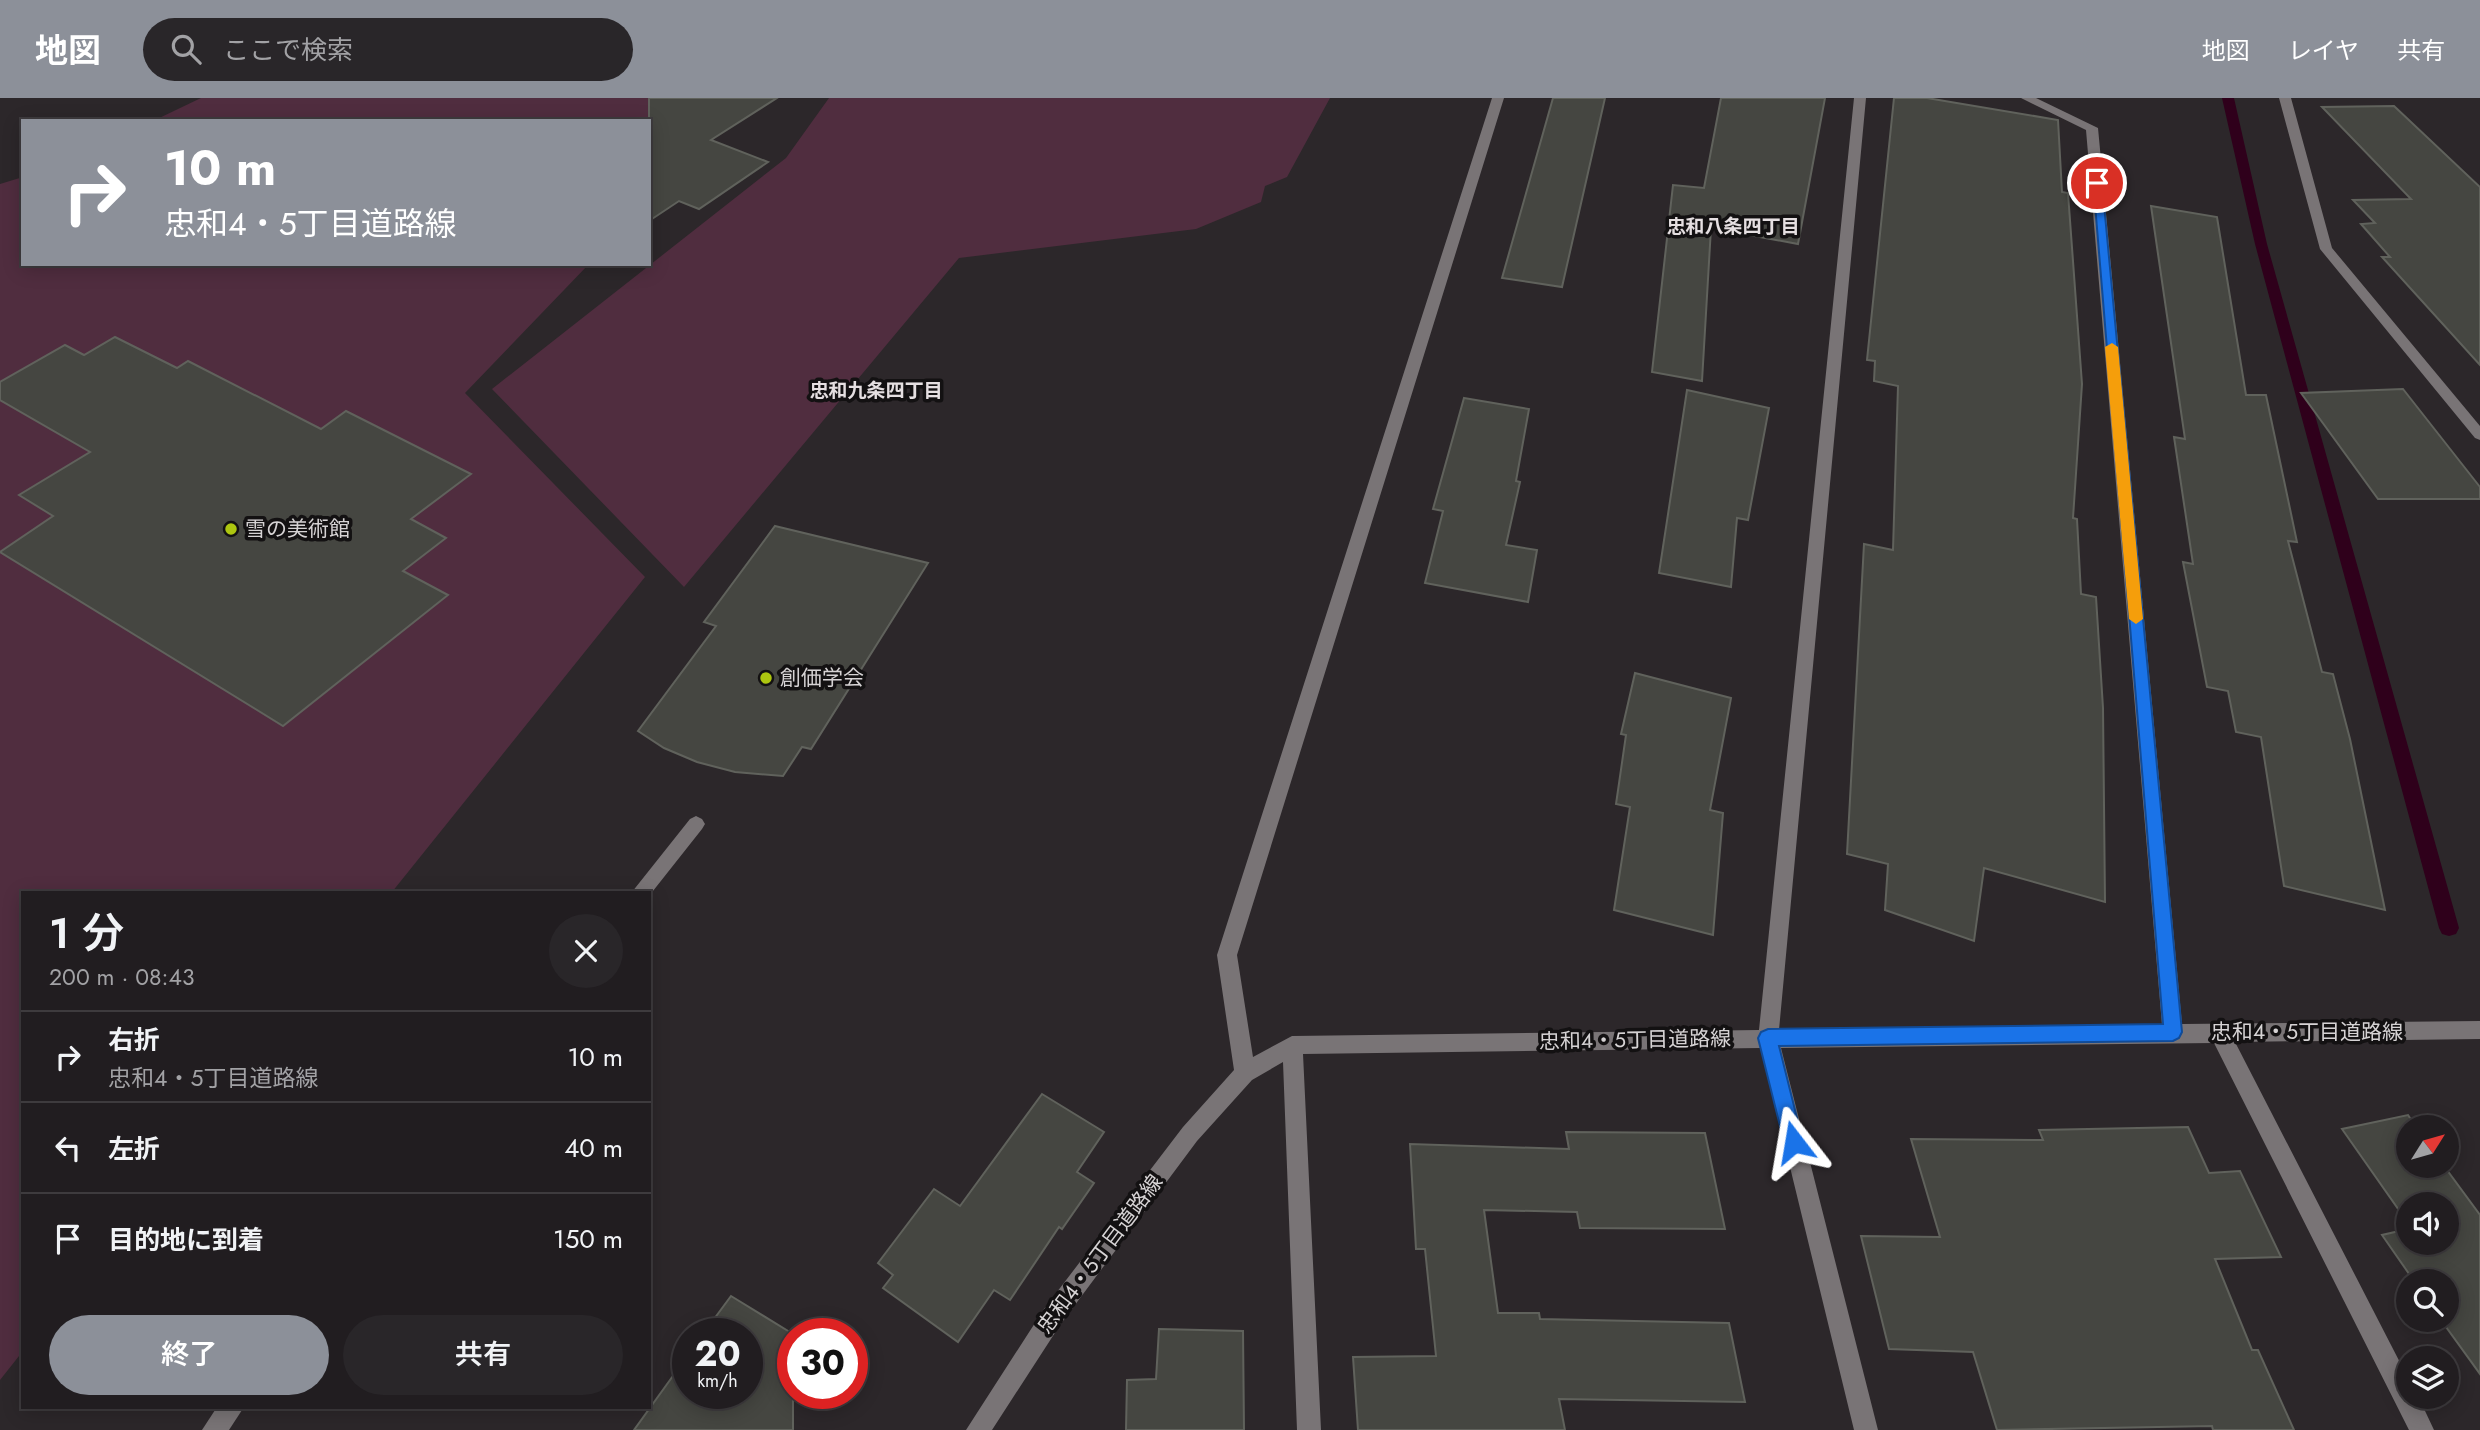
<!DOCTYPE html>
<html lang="ja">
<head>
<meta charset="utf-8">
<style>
  body { margin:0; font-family:Jost,"Noto Sans JP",sans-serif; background:#292629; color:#f1f3f6; height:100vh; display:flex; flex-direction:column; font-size:26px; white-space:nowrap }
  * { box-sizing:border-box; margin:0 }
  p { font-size:23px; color:#a2a2a5 }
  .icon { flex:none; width:38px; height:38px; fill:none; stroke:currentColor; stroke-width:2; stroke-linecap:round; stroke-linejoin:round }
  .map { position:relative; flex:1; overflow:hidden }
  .sheet { position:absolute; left:21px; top:793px; width:630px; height:518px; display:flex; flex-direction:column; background:#211d20; border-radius:0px; box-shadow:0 4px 18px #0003,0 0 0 2px #3e3b3e }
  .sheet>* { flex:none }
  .guide { position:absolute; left:21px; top:21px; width:630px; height:147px; border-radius:0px; box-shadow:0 4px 18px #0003,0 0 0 2px #3e3b3e; background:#8c9099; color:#fff; overflow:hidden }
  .needle { width:46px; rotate:53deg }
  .buttons { position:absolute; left:2396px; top:1017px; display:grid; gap:14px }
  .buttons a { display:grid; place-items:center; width:63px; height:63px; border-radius:50%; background:#211d20; box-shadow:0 4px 18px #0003,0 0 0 2px #3e3b3e; font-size:35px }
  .speed { position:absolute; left:672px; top:1220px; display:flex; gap:14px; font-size:35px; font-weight:700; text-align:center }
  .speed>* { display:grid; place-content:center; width:91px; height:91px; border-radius:50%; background:#211d20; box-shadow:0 4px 18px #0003,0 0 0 2px #3e3b3e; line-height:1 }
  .speed small { font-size:18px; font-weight:400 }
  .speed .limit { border:10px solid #d22; background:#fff; color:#111 }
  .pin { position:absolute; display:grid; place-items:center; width:60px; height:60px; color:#fff; margin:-30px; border:4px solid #fff; border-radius:50%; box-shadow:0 2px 7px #0007 }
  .me { position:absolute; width:77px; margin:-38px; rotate:346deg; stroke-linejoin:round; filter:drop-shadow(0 0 5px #0008) }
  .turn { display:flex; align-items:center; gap:24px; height:147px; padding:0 28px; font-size:32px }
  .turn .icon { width:91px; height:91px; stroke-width:2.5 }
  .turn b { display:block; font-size:49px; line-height:60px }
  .round { display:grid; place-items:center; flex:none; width:74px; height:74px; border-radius:37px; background:#292629 }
  .summary { display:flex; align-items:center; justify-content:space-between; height:119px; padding:0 28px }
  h1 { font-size:42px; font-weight:600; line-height:52px }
  .primary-button { display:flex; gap:14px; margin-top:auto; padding:14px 28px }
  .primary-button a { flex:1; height:80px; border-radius:42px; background:#8c9099; color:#fff; font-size:28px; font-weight:600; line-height:80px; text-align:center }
  .primary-button a+a { background:#292629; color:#f1f3f6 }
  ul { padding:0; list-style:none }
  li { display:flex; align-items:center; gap:21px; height:91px; padding:0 28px; border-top:2px solid #3e3b3e }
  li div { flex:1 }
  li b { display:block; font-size:26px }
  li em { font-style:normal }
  header { display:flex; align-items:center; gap:42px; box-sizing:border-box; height:98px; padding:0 35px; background:#8c9099; color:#fff }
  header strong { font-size:33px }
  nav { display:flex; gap:38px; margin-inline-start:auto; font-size:24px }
  .search { width:490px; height:63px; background:#292629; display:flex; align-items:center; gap:18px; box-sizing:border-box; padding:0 24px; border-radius:38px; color:#a2a2a5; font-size:26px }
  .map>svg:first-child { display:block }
  .green { fill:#502d3f }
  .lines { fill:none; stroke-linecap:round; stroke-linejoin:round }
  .stream { fill:#2f001b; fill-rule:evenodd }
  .building { fill:#454641; stroke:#60625c; stroke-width:2 }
  .service { fill:#797476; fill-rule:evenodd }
  .minor { fill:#797476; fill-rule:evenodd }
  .route { fill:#1a73e8; stroke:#114b97; stroke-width:2 }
  .slow { fill:#f59e0b }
  .poi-dot { fill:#adc610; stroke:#131112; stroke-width:2.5 }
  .labels { text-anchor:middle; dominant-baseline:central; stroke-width:7; stroke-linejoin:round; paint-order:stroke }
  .far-neighbourhood-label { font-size:19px; font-weight:bold; fill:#e5dfe1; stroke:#131112 }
  .poi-label { font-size:21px; fill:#d6d3d4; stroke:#131112; text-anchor:start }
  .street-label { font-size:21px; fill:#d6d3d4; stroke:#131112 }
</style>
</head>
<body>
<header>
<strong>地図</strong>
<div class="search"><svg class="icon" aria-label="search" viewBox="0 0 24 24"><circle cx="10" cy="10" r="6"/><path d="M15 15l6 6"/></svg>ここで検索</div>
<nav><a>地図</a><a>レイヤ</a><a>共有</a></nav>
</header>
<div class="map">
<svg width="2480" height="1332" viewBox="0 0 2480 1332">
  <rect width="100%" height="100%" fill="#2c272a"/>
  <g class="green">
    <path d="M201,0H750L649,23H153Z"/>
    <path d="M829,0H1330L1287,79L1265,88L1261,104L1196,131L959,160L684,489L492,291L786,60Z"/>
    <path d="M23,79V166H589L465,295L645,479L392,794H23V1253L0,1282V86Z"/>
  </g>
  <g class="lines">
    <path class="stream" d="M2222,0H2234L2267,146L2459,830L2456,836L2449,838L2442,836L2439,830L2255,146Z"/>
  </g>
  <g class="building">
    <path d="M649,0H777L711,42L768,64L699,111L679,103L649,123Z"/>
    <path d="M1553,0H1605L1562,189L1502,180Z"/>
    <path d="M1721,0H1825L1798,146L1711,130L1702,283L1652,274L1673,87L1704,90Z"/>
    <path d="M1894,0H1927L2058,22L2062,94L2068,95L2082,286L2073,420L2077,421L2081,496L2096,499L2103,610L2105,804L1984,770L1974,843L1885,812L1888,766L1847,756L1864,446L1893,452L1898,288L1874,283L1875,263L1867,262Z"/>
    <path d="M2394,8L2480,89V267L2382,159H2390L2361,126L2375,125L2353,102L2411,101L2322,9Z"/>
    <path d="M2151,108L2217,119L2246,297H2266L2297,444L2288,443L2322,574L2333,576L2350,641L2385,812L2284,788L2261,639L2236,634L2228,593L2207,589L2183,464L2193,466L2174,339L2185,341Z"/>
    <path d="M115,239L177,270L188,263L321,331L346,313L471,376L411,421L446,440L403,473L448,497L283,628L0,454L53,418L19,397L90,354L0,302V284L65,247L84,257Z"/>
    <path d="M2403,291L2480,389V401H2378L2301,295Z"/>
    <path d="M1687,292L1769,310L1748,422L1737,420L1731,489L1659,475Z"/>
    <path d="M1464,300L1529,311L1516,383L1520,384L1506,447L1537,452L1528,504L1425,485L1443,413L1433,411Z"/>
    <path d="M775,428L928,465L811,651L802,649L783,678L735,674L697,664L664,650L638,633L716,528L704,524Z"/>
    <path d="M1635,575L1731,600L1710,712L1723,715L1713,837L1614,812L1630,709L1616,706L1626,637L1621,636Z"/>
    <path d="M1042,996L1104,1034L1077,1074L1094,1085L1062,1131L1059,1129L1010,1202L994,1192L958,1244L883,1190L893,1177L878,1165L934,1091L960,1108Z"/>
    <path d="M2408,1017L2416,1029H2408V1068H2444L2480,1117V1276L2441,1222H2446V1183H2414L2382,1137L2408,1131V1144H2446V1106H2408V1125L2342,1031Z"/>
    <path d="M2188,1029L2209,1075L2240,1073L2281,1159L2215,1161L2252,1252H2258L2294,1332H2213L2212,1328L1997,1332L1973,1254L1889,1251L1861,1138L1940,1139L1911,1041L2043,1042L2039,1032Z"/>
    <path d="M1566,1034L1705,1035L1725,1131L1580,1130L1577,1114L1484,1112L1498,1215H1539L1540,1221L1729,1225L1745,1304L1559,1301L1565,1332H1358L1353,1259L1436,1258L1425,1151H1416L1410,1046L1569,1051Z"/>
    <path d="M731,1198L793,1236V1332H634L688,1257V1295H747V1236H703Z"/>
    <path d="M1159,1231L1243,1233L1244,1332H1126L1127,1282L1156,1281Z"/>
  </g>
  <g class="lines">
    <g class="service">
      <path d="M696,718L702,721L705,726L702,731L649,798V794H632L690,721Z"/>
      <path d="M217,1309H244L229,1332H202Z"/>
    </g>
    <g class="minor">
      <path d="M1492,0H1504L1237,857L1253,959L1292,938L1759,932L1854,0H1866L1779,932L2162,927L2086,32L2021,0H2036L2098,30L2182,926L2480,923V941L2235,944L2408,1280V1298H2418L2434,1332H2409L2214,945L1781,950L1878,1332H1854L1761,950L1303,956L1321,1332H1297L1283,964L1252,982L1197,1043L1060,1227L992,1332H966L1044,1211L1183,1029L1234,972L1217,857Z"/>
      <path d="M2279,0H2291L2332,150L2480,328V342L2475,340L2320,151Z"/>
    </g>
  </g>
  <path class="route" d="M2093,82L2102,85L2182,934L2179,940L2173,943L1779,948L1803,1044L1801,1051L1794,1054L1787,1051L1784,1044L1758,940L1761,934L1768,931L2163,926Z"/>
  <path class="slow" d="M2112,245L2118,249L2143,521L2136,526L2129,521L2105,249Z"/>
  <g class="poi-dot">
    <circle cx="231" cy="431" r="7"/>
    <circle cx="766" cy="580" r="7"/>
  </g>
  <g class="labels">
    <g class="far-neighbourhood-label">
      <text x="1733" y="128">忠和八条四丁目</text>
      <text x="876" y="292">忠和九条四丁目</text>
    </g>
    <g class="poi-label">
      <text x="245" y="431">雪の美術館</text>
      <text x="780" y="580">創価学会</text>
    </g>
    <g class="street-label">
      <text x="2307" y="934">忠和4・5丁目道路線</text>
      <text transform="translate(1635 942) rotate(-1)">忠和4・5丁目道路線</text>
      <text transform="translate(1100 1156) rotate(-53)">忠和4・5丁目道路線</text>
    </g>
  </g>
</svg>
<div class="buttons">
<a><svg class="needle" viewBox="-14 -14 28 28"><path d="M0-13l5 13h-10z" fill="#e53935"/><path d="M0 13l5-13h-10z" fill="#a2a2a5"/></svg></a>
<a><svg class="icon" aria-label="sound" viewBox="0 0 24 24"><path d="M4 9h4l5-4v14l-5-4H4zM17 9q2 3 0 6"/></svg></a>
<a><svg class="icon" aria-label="search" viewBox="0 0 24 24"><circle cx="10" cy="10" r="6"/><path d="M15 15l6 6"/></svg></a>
<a><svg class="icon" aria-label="layers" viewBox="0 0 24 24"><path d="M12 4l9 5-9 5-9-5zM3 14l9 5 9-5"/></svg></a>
</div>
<div class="speed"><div>20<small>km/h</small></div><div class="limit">30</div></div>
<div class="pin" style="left:2097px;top:85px;background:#d93025"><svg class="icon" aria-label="arrive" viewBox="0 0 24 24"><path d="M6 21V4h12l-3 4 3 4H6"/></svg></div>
<svg class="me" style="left:1794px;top:1044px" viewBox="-20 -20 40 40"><path d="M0-17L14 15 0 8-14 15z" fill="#1a73e8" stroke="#fff" stroke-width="4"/></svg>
<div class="guide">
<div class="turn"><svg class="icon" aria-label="right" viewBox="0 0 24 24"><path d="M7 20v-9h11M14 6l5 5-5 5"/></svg><div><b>10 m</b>忠和4・5丁目道路線</div></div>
</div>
<section class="sheet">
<div class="summary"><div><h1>1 分</h1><p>200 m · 08:43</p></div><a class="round"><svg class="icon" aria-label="close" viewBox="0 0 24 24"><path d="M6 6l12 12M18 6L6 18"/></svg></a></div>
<ul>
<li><svg class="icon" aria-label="right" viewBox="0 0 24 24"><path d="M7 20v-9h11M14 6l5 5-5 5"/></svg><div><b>右折</b><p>忠和4・5丁目道路線</p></div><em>10 m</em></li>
<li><svg class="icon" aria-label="left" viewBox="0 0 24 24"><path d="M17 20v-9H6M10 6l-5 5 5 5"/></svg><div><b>左折</b></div><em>40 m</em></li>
<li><svg class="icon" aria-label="arrive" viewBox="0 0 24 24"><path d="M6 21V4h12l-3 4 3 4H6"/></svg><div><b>目的地に到着</b></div><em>150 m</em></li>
</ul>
<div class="primary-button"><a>終了</a><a>共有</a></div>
</section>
</div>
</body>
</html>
